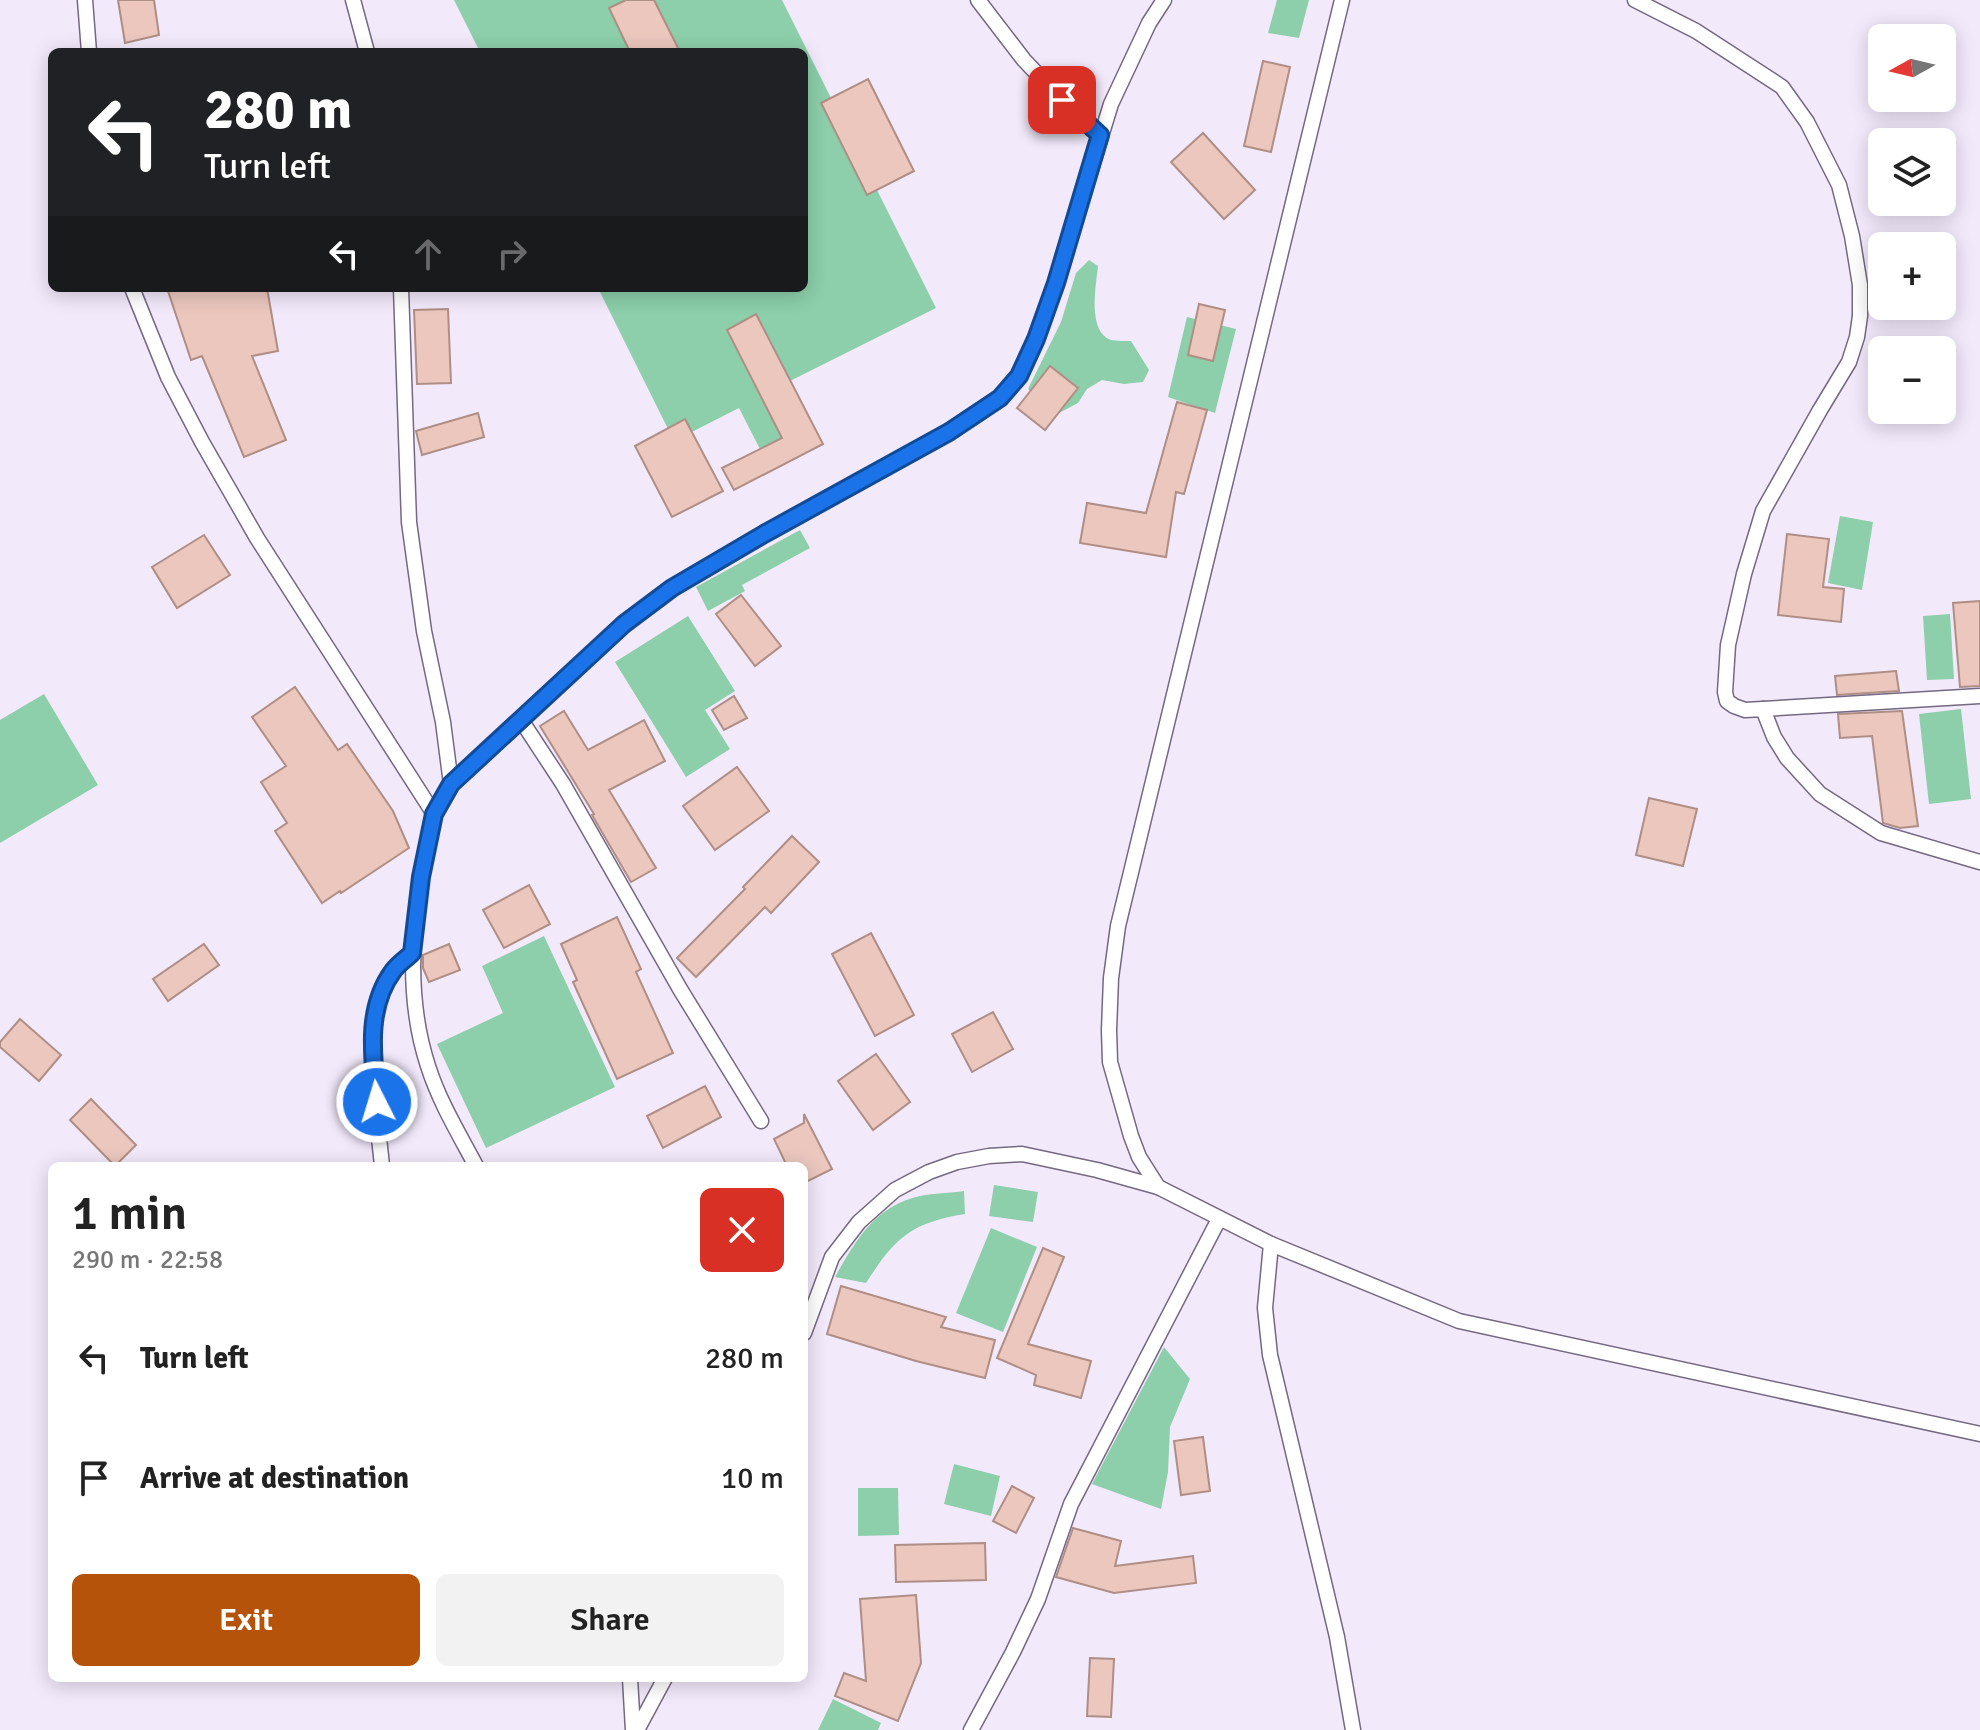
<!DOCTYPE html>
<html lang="en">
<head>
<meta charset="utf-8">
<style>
  body { margin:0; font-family:Signika,sans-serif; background:#f2f2f2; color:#222; height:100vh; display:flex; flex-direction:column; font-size:30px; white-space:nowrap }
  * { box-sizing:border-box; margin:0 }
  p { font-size:26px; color:#767676 }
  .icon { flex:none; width:44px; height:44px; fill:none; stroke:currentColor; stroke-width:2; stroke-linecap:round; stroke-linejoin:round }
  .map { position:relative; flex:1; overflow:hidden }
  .side { position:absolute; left:48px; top:1162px; width:760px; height:520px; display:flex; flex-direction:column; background:#fff; border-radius:12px; box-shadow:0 4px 20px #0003 }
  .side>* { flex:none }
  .hud { position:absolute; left:48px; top:48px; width:760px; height:244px; border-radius:12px; box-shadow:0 4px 20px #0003; background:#202124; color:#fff; overflow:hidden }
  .needle { width:52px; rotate:262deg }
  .tools { position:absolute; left:1868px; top:24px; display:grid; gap:16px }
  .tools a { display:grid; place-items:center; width:88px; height:88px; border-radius:12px; background:#fff; box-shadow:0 4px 20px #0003; font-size:40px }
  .pin { position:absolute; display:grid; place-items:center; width:68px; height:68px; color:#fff; margin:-34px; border-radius:16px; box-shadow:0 4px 12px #0006 }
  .me { position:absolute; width:88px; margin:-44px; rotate:355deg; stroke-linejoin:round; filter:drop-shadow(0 0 6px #0008) }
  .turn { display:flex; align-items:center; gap:28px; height:168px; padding:0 24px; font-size:36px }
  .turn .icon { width:104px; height:104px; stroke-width:2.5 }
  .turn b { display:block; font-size:56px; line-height:68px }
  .lanes { display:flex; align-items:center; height:76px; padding:0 24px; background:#0003; justify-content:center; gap:40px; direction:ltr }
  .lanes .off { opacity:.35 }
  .round { display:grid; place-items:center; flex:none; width:84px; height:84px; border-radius:12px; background:#f2f2f2 }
  .summary { display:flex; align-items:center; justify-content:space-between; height:136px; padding:0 24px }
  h1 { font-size:48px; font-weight:600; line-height:60px }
  .cta { display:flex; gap:16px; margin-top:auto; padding:16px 24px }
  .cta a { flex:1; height:92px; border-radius:12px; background:#b45309; color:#fff; font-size:32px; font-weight:600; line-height:92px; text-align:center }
  .cta a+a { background:#f2f2f2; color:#222 }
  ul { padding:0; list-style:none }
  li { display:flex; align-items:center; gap:24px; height:120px; padding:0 24px }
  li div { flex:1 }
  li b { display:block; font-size:30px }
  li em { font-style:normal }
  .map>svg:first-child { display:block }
  .forest { fill:#8ccfaa }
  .building { fill:#ebc7be; stroke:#af8e85; stroke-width:2 }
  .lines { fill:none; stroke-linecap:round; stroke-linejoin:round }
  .service-casing { stroke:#756881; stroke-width:17 }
  .service { stroke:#fff; stroke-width:14 }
  .route-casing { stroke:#114b97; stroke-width:20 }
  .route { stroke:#1a73e8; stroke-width:14 }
</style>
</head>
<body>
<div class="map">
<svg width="1980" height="1730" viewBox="0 0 1980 1730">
  <rect width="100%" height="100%" fill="#f2e9fb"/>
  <g class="forest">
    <path d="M454,0H782L936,308L782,385L806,433L763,455L739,408L674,441L598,288H804V52H480Z"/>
    <path d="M1277,0H1309L1299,38L1268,33Z"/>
    <path d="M1089,260L1098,266C1096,285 1087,332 1111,340C1117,341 1125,341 1131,341L1149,370L1143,382L1124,384L1102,380L1087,389L1078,403L1059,413L1028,389L1061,322L1076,273Z"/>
    <path d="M1187,317L1236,329L1215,413L1168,397Z"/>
    <path d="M1840,516L1873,522L1862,590L1828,583Z"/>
    <path d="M800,530L810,548L742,585L745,591L708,611L696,587Z"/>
    <path d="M1950,614L1954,679L1927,680L1923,616Z"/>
    <path d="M688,616L735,691L705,710L730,749L686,777L615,662Z"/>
    <path d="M44,694L98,785L0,843V720Z"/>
    <path d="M1961,709L1971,799L1929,804L1919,714Z"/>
    <path d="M544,936L615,1087L486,1148L437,1044L503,1013L482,966Z"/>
    <path d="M994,1185L1038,1192L1033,1222L989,1216Z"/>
    <path d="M964,1191L965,1214C910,1223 895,1238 866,1283L835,1277C856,1240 875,1206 920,1196C934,1193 950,1193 964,1191Z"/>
    <path d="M991,1228L1037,1247L1003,1332L956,1313Z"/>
    <path d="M1164,1347L1190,1379L1170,1427L1168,1472L1161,1509L1092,1484Z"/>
    <path d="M954,1464L1000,1476L991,1516L944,1504Z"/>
    <path d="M858,1488H898L899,1535L858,1536Z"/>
    <path d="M833,1699L881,1723L878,1730H818Z"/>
  </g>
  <g class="building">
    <path d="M118,0H154L159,35L125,43Z"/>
    <path d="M626,0H654L680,52H630L609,8Z"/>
    <path d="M1263,61L1290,67L1271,152L1244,146Z"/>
    <path d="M868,79L914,171L867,195L821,103Z"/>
    <path d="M1203,133L1255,190L1224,219L1171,162Z"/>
    <path d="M167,288H267L278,351L252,356L286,440L244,457L202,356L191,360Z"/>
    <path d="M1199,304L1225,310L1213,361L1188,355Z"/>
    <path d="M448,309L451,383L417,384L414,310Z"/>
    <path d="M756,314L823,444L734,490L722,468L782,438L727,330Z"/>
    <path d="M1050,366L1078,388L1045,430L1017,408Z"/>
    <path d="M1177,402L1207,410L1184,494L1176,492L1166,557L1080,543L1087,503L1146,513Z"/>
    <path d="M478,413L484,437L422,455L416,431Z"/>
    <path d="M685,419L723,491L672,517L635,446Z"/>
    <path d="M1787,534L1829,539L1823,587L1844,589L1841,622L1778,615Z"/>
    <path d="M204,535L230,575L177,608L152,567Z"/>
    <path d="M741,595L781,646L755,666L716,614Z"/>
    <path d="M1980,601V686L1960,687L1953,603Z"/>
    <path d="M1896,671L1899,691L1837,695L1835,676Z"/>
    <path d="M295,687L338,750L347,744L393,811L409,848L341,893L340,891L322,903L275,831L287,823L261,782L286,766L252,717Z"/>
    <path d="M734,696L747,718L724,730L712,710Z"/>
    <path d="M564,711L588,750L644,720L665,761L609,790L656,868L631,882L592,815L594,814L540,726Z"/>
    <path d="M1902,711L1918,826L1900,828L1883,823L1872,736L1840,738L1838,714Z"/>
    <path d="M737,767L769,811L715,850L683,806Z"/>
    <path d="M1649,798L1697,809L1683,866L1636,855Z"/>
    <path d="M792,836L819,862L771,913L765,907L696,977L677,958L745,889L743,887Z"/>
    <path d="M529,885L550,924L504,948L483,910Z"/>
    <path d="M617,917L641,969L636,972L673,1053L617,1079L573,982L577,980L561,944Z"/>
    <path d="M871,933L914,1015L875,1036L832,954Z"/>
    <path d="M204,944L219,965L168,1001L153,979Z"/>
    <path d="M449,944L460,970L429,982L423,968V955Z"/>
    <path d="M993,1012L1013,1049L972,1072L952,1034Z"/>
    <path d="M20,1019L61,1055L39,1081L0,1047V1042Z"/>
    <path d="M876,1054L910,1102L873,1130L838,1081Z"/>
    <path d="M705,1086L721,1117L663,1148L647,1116Z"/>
    <path d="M91,1099L136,1145L115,1166L70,1120Z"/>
    <path d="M804,1114L832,1169L804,1183V1166H787L774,1139L804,1123Z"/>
    <path d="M1043,1248L1064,1257L1028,1344L1091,1361L1081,1398L1034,1385L1036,1375L997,1358Z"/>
    <path d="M841,1286L946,1317L941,1327L995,1340L985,1378L916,1361L827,1334Z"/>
    <path d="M1203,1437L1210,1491L1181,1495L1174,1441Z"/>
    <path d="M1012,1486L1034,1498L1016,1533L993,1521Z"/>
    <path d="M1073,1528L1121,1541L1115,1566L1193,1556L1196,1583L1114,1593L1056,1577Z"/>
    <path d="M985,1543L986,1580L896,1582L895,1545Z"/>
    <path d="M916,1595L921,1663L898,1721L835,1696L844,1673L866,1681L860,1599Z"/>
    <path d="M1090,1658L1114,1659L1111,1717L1087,1716Z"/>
  </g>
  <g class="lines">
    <g class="service-casing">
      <g id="service">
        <path d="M85,0L89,52"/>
        <path d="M353,0L367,52"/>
        <path d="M978,0L1024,60L1062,100L1100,135"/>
        <path d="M1342,0L1118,926L1111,978L1109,1030L1110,1062L1131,1136L1139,1157L1158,1187L1271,1244L1459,1321L1980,1434"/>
        <path d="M1635,0L1696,31L1782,87L1807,122L1839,185L1852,236L1860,285V316L1857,337L1849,362L1820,410L1763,511L1744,574L1728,645L1725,692L1727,701L1734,706L1745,710L1763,709L1774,737L1787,758L1820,794L1881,833L1980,862"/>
        <path d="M132,288L168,377L202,442L257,538L434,814"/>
        <path d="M401,288L409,522L424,631L443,722L451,784"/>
        <path d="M1763,709L1980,696"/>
        <path d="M521,720L563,784L680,989L761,1121"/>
        <path d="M382,1166C377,1110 358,1017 394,970C399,964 406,959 412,953"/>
        <path d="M476,1166C459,1134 439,1101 428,1066C406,999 411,926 425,859C428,845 429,830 433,816C437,805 445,794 451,784L624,624L672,588L764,534L949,432L1000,398L1019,376L1028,358L1056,283L1111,104L1149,23L1164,0"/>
        <path d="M1271,1244L1265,1308L1270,1355L1337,1637L1353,1730"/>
        <path d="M804,1333L832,1257L859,1222L895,1190L929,1172L957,1162L989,1156L1022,1154L1097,1170L1158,1187"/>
        <path d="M630,1678L633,1730"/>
        <path d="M637,1730L665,1678"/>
        <path d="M971,1730L1013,1652L1038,1599L1071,1504L1219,1219"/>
      </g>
    </g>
    <use href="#service" class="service"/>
  </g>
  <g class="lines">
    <g class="route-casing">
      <path id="route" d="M377,1102C373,1058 365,1009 393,971C398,964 406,959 412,953L421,877L434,814L451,784L624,624L672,588L764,534L949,432L1000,398L1019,376L1036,339L1056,283L1100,135L1062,100"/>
    </g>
    <use href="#route" class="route"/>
  </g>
</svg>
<div class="tools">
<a><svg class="needle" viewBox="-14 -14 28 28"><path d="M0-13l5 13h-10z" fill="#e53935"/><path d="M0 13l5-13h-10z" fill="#767676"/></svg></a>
<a><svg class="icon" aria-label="layers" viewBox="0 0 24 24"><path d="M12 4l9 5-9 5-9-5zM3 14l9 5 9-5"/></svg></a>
<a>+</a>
<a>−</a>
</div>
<div class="pin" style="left:1062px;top:100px;background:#d93025"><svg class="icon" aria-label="arrive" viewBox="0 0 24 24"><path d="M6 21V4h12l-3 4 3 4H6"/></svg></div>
<svg class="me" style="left:377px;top:1102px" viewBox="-20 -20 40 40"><circle r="17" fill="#1a73e8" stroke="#fff" stroke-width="3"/><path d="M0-11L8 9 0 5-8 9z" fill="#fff"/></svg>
<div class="hud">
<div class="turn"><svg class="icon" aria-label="left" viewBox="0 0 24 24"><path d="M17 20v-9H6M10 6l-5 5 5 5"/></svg><div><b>280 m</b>Turn left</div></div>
<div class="lanes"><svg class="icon" aria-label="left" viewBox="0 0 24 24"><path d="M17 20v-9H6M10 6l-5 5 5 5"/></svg><svg class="icon off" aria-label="ahead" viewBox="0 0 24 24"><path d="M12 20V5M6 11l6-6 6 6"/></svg><svg class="icon off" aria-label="right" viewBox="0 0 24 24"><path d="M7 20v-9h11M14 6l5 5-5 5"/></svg></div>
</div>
<section class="side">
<div class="summary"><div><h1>1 min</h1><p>290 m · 22:58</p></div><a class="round" style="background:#d93025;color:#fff"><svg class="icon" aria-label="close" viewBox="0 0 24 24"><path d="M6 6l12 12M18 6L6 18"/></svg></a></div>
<ul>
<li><svg class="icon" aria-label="left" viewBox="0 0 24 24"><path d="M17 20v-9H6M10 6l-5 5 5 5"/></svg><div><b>Turn left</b></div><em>280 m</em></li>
<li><svg class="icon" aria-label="arrive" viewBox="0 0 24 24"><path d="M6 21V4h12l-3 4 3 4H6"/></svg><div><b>Arrive at destination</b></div><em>10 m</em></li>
</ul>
<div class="cta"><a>Exit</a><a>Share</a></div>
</section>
</div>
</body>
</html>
